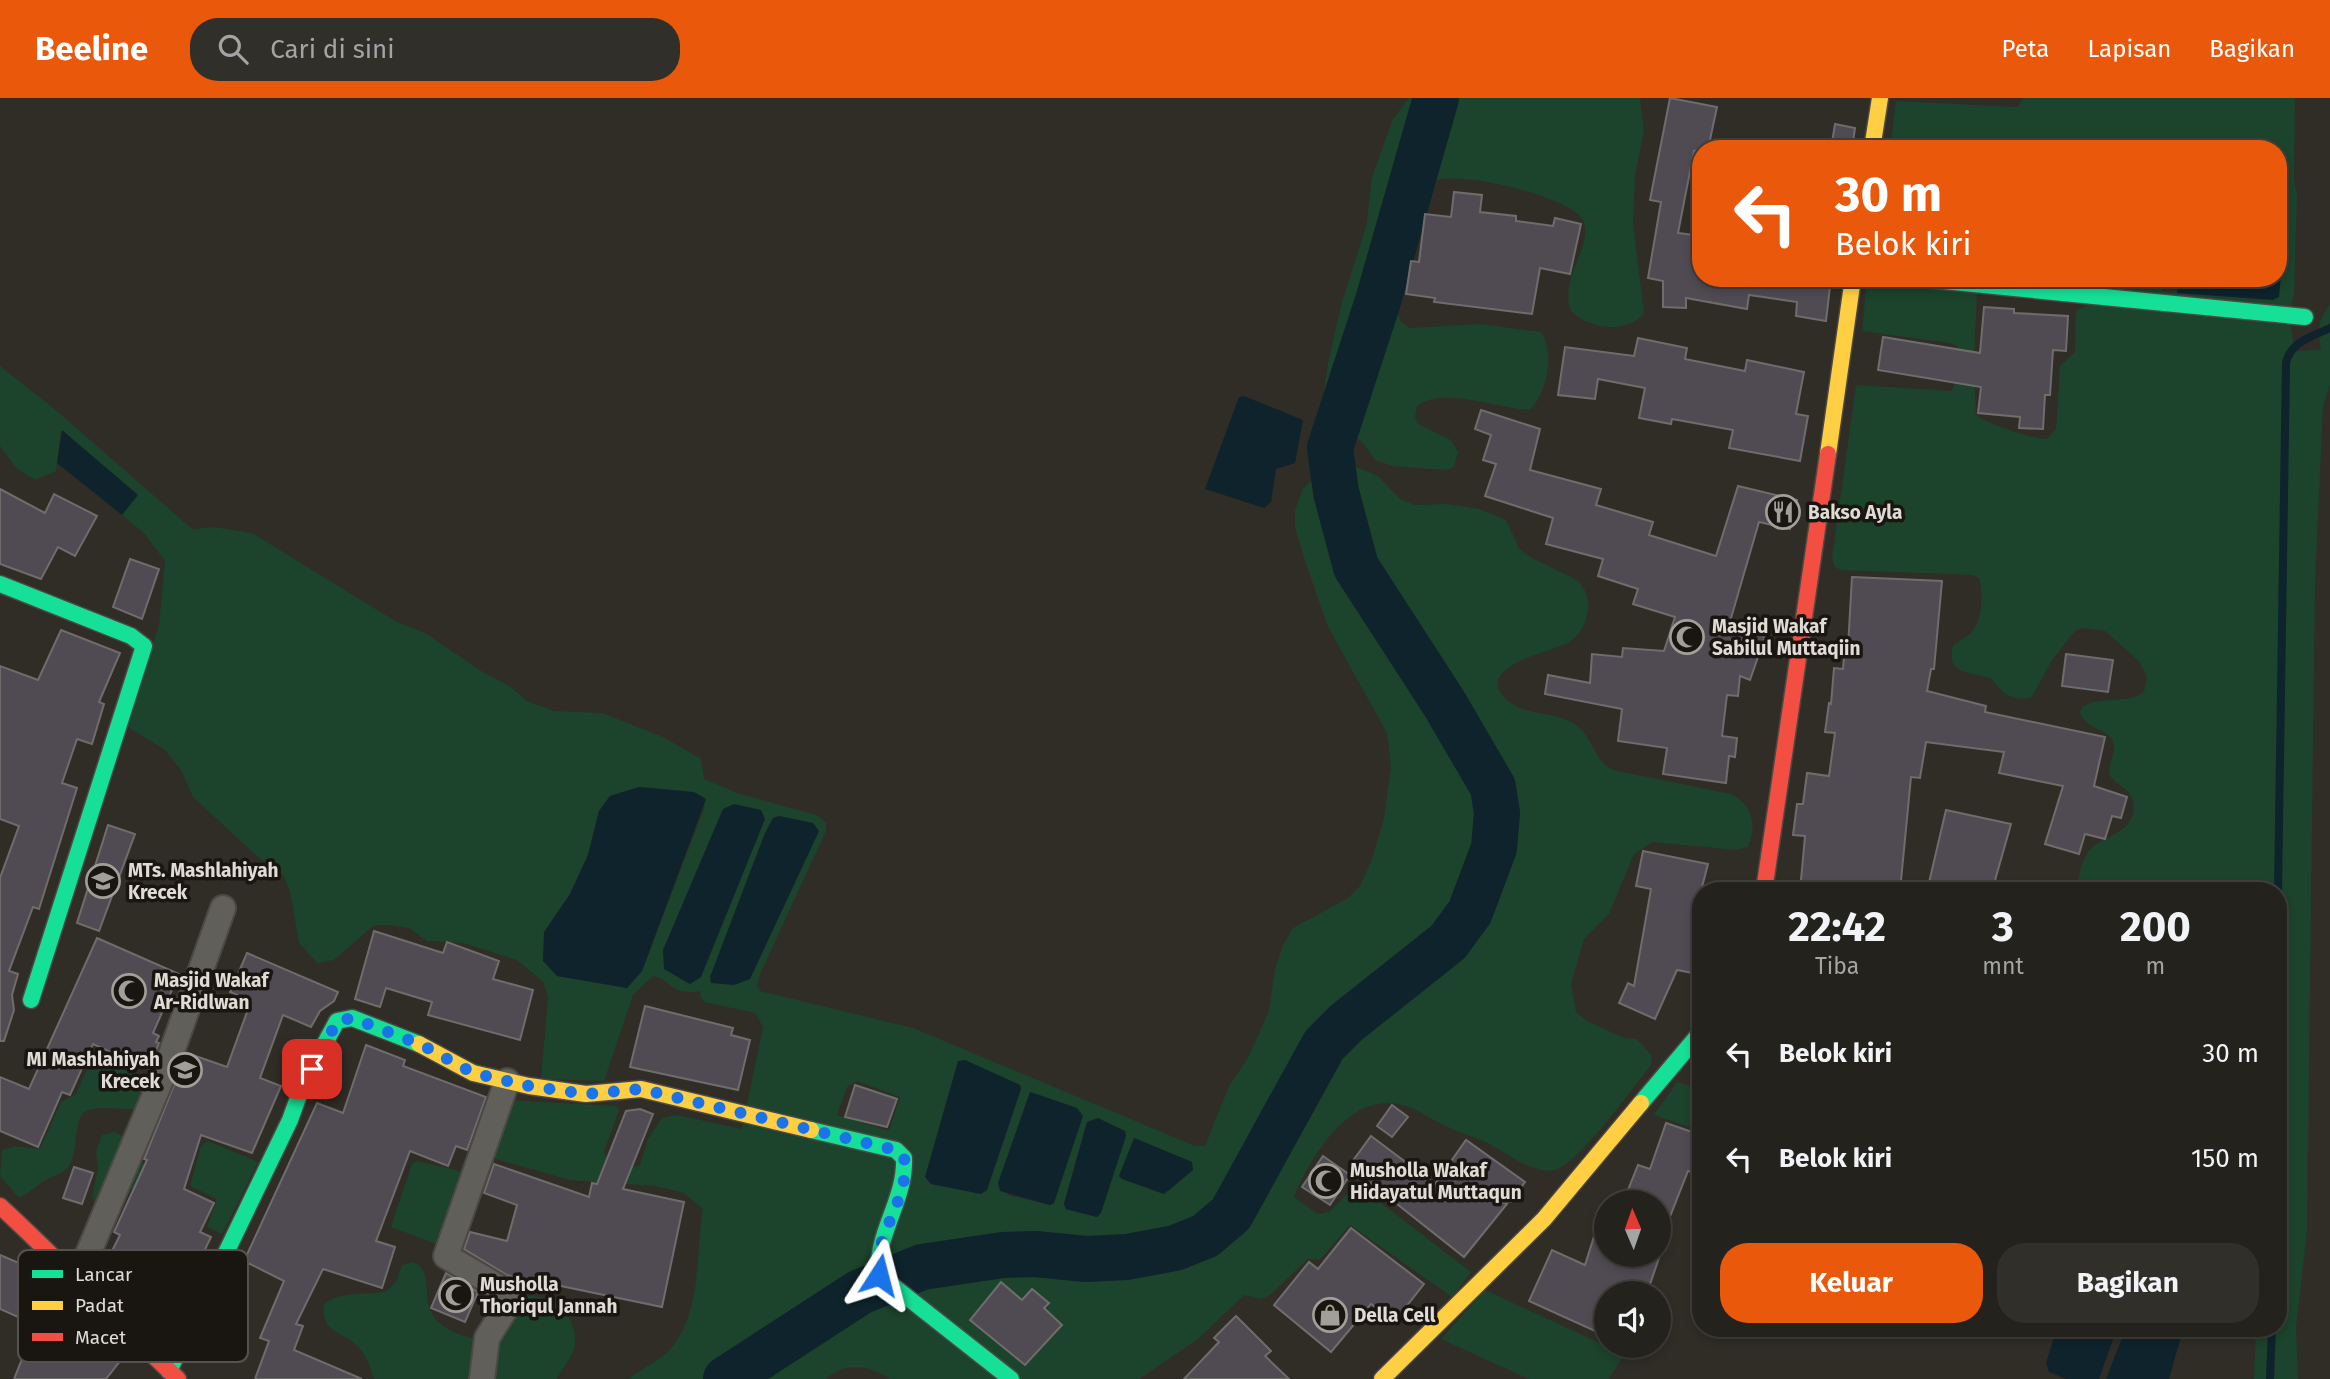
<!DOCTYPE html>
<html lang="id">
<head>
<meta charset="utf-8">
<style>
  body { margin:0; font-family:"Fira Sans",sans-serif; background:#302f2a; color:#f1f3f6; height:100vh; display:flex; flex-direction:column; font-size:26px; white-space:nowrap }
  * { box-sizing:border-box; margin:0 }
  p { font-size:23px; color:#a3a4a4 }
  .icon { flex:none; width:38px; height:38px; fill:none; stroke:currentColor; stroke-width:2; stroke-linecap:round; stroke-linejoin:round }
  .map { position:relative; flex:1; overflow:hidden }
  .side { position:absolute; left:1692px; top:784px; width:595px; height:455px; display:flex; flex-direction:column; background:#24221d; border-radius:28px; box-shadow:0 4px 10px #0003,0 0 0 2px #413f3b }
  .side>* { flex:none }
  .hud { position:absolute; left:1692px; top:42px; width:595px; height:147px; border-radius:28px; box-shadow:0 4px 10px #0003,0 0 0 2px #413f3b; background:#ea580c; color:#fff; overflow:hidden }
  .needle { width:46px; rotate:358deg }
  .fabs { position:absolute; left:1594px; top:1092px; display:grid; gap:14px }
  .fabs a { display:grid; place-items:center; width:77px; height:77px; border-radius:50%; background:#24221d; box-shadow:0 4px 10px #0003,0 0 0 2px #413f3b; font-size:35px }
  .pin { position:absolute; display:grid; place-items:center; width:60px; height:60px; color:#fff; margin:-30px; border-radius:14px; box-shadow:0 4px 10px #0006 }
  .me { position:absolute; width:77px; margin:-38px; rotate:9deg; stroke-linejoin:round; filter:drop-shadow(0 0 5px #0008) }
  .turn { display:flex; align-items:center; gap:24px; height:147px; padding:0 28px; font-size:32px }
  .turn .icon { width:91px; height:91px; stroke-width:2.5 }
  .turn b { display:block; font-size:49px; line-height:60px }
  .eta { display:flex; justify-content:space-evenly; align-items:center; height:119px; text-align:center }
  .eta b { font-size:42px; font-weight:700; line-height:49px }
  .cta { display:flex; gap:14px; margin-top:auto; padding:14px 28px }
  .cta a { flex:1; height:80px; border-radius:28px; background:#ea580c; color:#fff; font-size:28px; font-weight:700; line-height:80px; text-align:center }
  .cta a+a { background:#302f2a; color:#f1f3f6 }
  ul { padding:0; list-style:none }
  li { display:flex; align-items:center; gap:21px; height:105px; padding:0 28px }
  li div { flex:1 }
  li b { display:block; font-size:26px }
  li em { font-style:normal }
  header { display:flex; align-items:center; gap:42px; box-sizing:border-box; height:98px; padding:0 35px; background:#ea580c; color:#fff }
  header strong { font-size:33px }
  nav { display:flex; gap:38px; margin-inline-start:auto; font-size:24px }
  .search { width:490px; height:63px; background:#302f2a; display:flex; align-items:center; gap:18px; box-sizing:border-box; padding:0 24px; border-radius:28px; color:#a3a4a4; font-size:26px }
  .map>svg:first-child { display:block }
  .green { fill:#1c432b; fill-rule:evenodd }
  .water { fill:#0e232c }
  .lines { fill:none; stroke-linecap:round; stroke-linejoin:round }
  .stream { stroke:#0e232c; stroke-width:8 }
  .river { stroke:#0e232c; stroke-width:46 }
  .building { fill:#504b53; stroke:#6f6d6c; stroke-width:2 }
  .street-casing { stroke:#4c4944; stroke-width:28 }
  .fast-casing { stroke:#4c4944; stroke-width:19 }
  .slow-casing { stroke:#4c4944; stroke-width:19 }
  .jam-casing { stroke:#4c4944; stroke-width:19 }
  .street { stroke:#615f5a; stroke-width:24 }
  .fast { stroke:#16e098; stroke-width:16 }
  .slow { stroke:#ffcf43; stroke-width:16 }
  .jam { stroke:#f24e42; stroke-width:16 }
  .route { stroke:#1a73e8; stroke-width:12; stroke-dasharray:0 21.6 }
  .labels { text-anchor:middle; dominant-baseline:central; stroke-width:7; stroke-linejoin:round; paint-order:stroke }
  .poi-label { font-size:19px; font-weight:bold; fill:#e0dcd5; stroke:#191611; text-anchor:start }
  .key { fill:#191611; stroke:#55514c; stroke-width:2 }
  .key-label { font-size:19px; fill:#e0dcd5 }
</style>
</head>
<body>
<header>
<strong>Beeline</strong>
<div class="search"><svg class="icon" aria-label="search" viewBox="0 0 24 24"><circle cx="10" cy="10" r="6"/><path d="M15 15l6 6"/></svg>Cari di sini</div>
<nav><a>Peta</a><a>Lapisan</a><a>Bagikan</a></nav>
</header>
<div class="map">
<svg width="2330" height="1281" viewBox="0 0 2330 1281">
  <rect width="100%" height="100%" fill="#302d27"/>
  <g class="green">
    <path d="M1409,0H1640L1644,33L1635,77L1633,126L1644,215C1627,237 1589,231 1571,213C1558,178 1596,147 1582,121C1568,98 1447,68 1428,86C1407,106 1402,186 1398,215L1401,224L1410,230L1479,226L1541,234C1555,255 1547,295 1530,312C1497,311 1444,288 1417,308L1415,319L1418,326L1451,342L1458,354L1454,369L1446,372L1393,368L1375,362L1363,345L1325,315L1322,309L1328,265L1342,204L1366,129L1372,79L1393,21Z"/>
    <path d="M2024,0H2295L2294,81L2297,97L2294,198C2286,218 2293,233 2294,253L2321,252C2318,234 2317,221 2330,207V286L2323,309L2315,485L2307,1133L2296,1229L2298,1281H2254L2256,1230H2278V793H2078C2077,779 2083,755 2095,747C2111,737 2141,729 2132,700C2128,690 2114,686 2109,676C2109,666 2114,658 2114,648C2114,631 2084,632 2080,614L2082,609C2101,597 2126,607 2144,594L2147,579L2139,563L2105,533L2083,530L2075,533L2052,562L2031,600C2009,602 2004,597 1992,581C1971,573 1945,578 1953,548C1958,542 1966,540 1971,535C1983,521 1983,497 1979,480L1973,477L1841,472L1835,469L1832,460L1856,287L1951,293L1954,289L1957,248L1950,245L1862,233L1867,180L1977,191L1974,270L1976,317C1987,326 2033,341 2047,341L2056,331L2060,268L2075,254L2076,213L2114,193V180H2164L2162,193L2279,199L2278,51H1890L1896,3L2017,9Z"/>
    <path d="M0,268L58,314L192,431L214,429L252,435L395,523L425,535L481,573L511,589L527,603L554,613L602,615L663,639L701,661L704,681L740,696L817,717L826,725V733L760,876L757,888L760,893L913,930L1195,1048H1205L1229,988L1248,960L1269,913L1275,871L1283,847L1293,830L1348,800L1360,788L1372,761L1384,720L1391,668L1387,635L1328,529L1307,469L1295,430V412L1303,391L1318,376L1336,370L1356,369L1378,378L1400,401L1414,407L1447,406L1480,411L1506,422L1519,450L1526,457L1577,482C1587,492 1590,503 1587,516C1585,527 1580,536 1571,543C1555,554 1477,566 1503,598C1521,620 1554,611 1576,627C1593,639 1594,663 1613,672L1731,696C1753,707 1757,727 1748,749L1735,752L1652,744L1634,756L1609,816L1584,841L1571,886L1576,914L1587,923L1624,940L1637,941L1652,958L1651,967C1633,989 1578,1068 1554,1072C1534,1076 1511,1058 1495,1049C1479,1040 1462,1036 1446,1028C1429,1021 1416,1009 1398,1006C1347,996 1310,1061 1294,1099L1318,1116L1329,1114L1355,1088L1364,1092L1471,1174L1452,1199L1350,1127L1320,1162L1308,1161L1270,1197L1261,1201L1244,1197L1198,1241L1139,1281H890C870,1268 846,1263 826,1281H629C642,1269 659,1265 672,1249C703,1210 695,1156 703,1111L684,1095L655,1088L570,1082L496,1061L494,1056L506,1002L616,1008L619,1012L604,1054L606,1059L636,1069L640,1067L648,1041L662,1020L677,1017L742,1031L763,929L755,915L704,904L700,898L701,893C669,898 674,882 653,878L633,897L604,983L541,981L548,898L543,884L517,862L463,845L427,843L409,830L389,827L373,828L334,862L317,865L299,845L290,793L283,777L258,759L193,699L181,672L165,652L128,629L159,527L165,463L144,435L122,417L137,396L61,333L56,373L35,382L16,370L0,348ZM639,689L683,693L705,708L642,873L627,890L557,878L545,834L570,796L588,757L599,713L610,698ZM857,983L900,999L889,1033L837,1017L847,989ZM1030,994L1077,1010L1054,1105L1050,1107L1007,1097ZM1087,1024L1125,1038L1097,1119L1066,1111L1064,1106ZM1134,1040L1192,1064V1072L1169,1093Z"/>
    <path d="M99,960L139,978C141,990 141,1000 135,1011C120,1012 98,1007 86,1013C73,1019 79,1054 69,1068C62,1077 50,1078 41,1085C33,1090 28,1097 18,1099L0,1078L2,1052L16,1048L40,1051L61,1004L76,996L91,962Z"/>
    <path d="M1677,984L1701,990V1033L1654,1017Z"/>
    <path d="M115,1034L129,1042L138,1063L155,1069L144,1097L134,1091L128,1092L100,1110L92,1099L98,1070L96,1054L102,1037Z"/>
    <path d="M208,1043L258,1064L222,1136L207,1129L217,1101L190,1088L201,1048Z"/>
    <path d="M417,1063L456,1072L464,1077L439,1147L391,1129L412,1066Z"/>
    <path d="M413,1164C445,1178 399,1224 476,1241L508,1198C535,1197 560,1196 572,1226C574,1231 576,1241 575,1247C573,1258 562,1271 557,1281H374C371,1273 368,1262 363,1255C348,1231 321,1241 324,1206C343,1192 365,1198 387,1193L397,1182L402,1167Z"/>
    <path d="M1485,1192L1606,1248L1626,1254L1609,1281H1529L1441,1241Z"/>
  </g>
  <g class="water">
    <path d="M2279,92L2286,95L2288,100L2279,199L2273,202L2177,195L2180,180H2278Z"/>
    <path d="M1244,298L1303,322L1295,365L1276,371L1271,404L1264,410L1205,391L1239,299Z"/>
    <path d="M62,332L138,397L122,417L57,365Z"/>
    <path d="M639,689L694,694L706,701L642,873L627,890L557,878L543,863L544,834L570,796L588,757L599,713L610,698Z"/>
    <path d="M734,706L761,712L765,721L701,879L690,886L664,871L663,852L723,711Z"/>
    <path d="M779,718L813,725L819,733L750,881L734,887L711,885L710,879L765,735L773,720Z"/>
    <path d="M965,962L1020,987L1021,991L987,1092L981,1096L931,1086L925,1079L958,963Z"/>
    <path d="M1030,994L1077,1010L1083,1018L1054,1105L1050,1107L1000,1093L998,1085Z"/>
    <path d="M1098,1020L1125,1033L1126,1038L1101,1115L1097,1119L1066,1111L1064,1106L1087,1024Z"/>
    <path d="M1134,1040L1192,1064L1193,1072L1164,1096L1122,1081L1119,1078Z"/>
    <path d="M2057,1230H2117L2099,1281H2066L2049,1274L2046,1265Z"/>
    <path d="M2126,1230H2176L2182,1235L2169,1281H2106Z"/>
  </g>
  <g class="lines">
    <g class="stream">
      <path d="M2278,793L2286,265C2290,244 2313,238 2330,230"/>
      <path d="M2270,1281L2272,1230"/>
    </g>
    <path class="river" d="M726,1281L860,1194L922,1169L1003,1157L1035,1156L1086,1161L1127,1159L1175,1150L1205,1138L1231,1116L1324,947L1346,925L1448,844L1470,814L1494,750L1497,715L1493,689L1444,605L1356,469L1336,394L1330,350L1378,203L1436,0"/>
  </g>
  <g class="building">
    <path d="M1670,0L1717,9L1708,51L1694,53L1678,135L1701,138V180H1831L1826,223L1796,218L1797,204L1749,197L1747,211L1686,200V210L1663,209V183L1648,180L1661,104L1650,102Z"/>
    <path d="M1835,26L1855,30L1852,51H1831Z"/>
    <path d="M1454,94L1482,97L1480,114L1516,118V123L1553,128L1555,120L1581,126L1570,176L1540,170L1532,216L1434,204L1435,200L1406,196L1411,163L1419,164L1425,116L1451,119Z"/>
    <path d="M1984,209L2014,211V215L2068,218L2066,253L2053,252L2050,297H2045L2043,331L2019,330L2020,319L1978,315L1981,289L1878,272L1883,239L1980,255Z"/>
    <path d="M1638,240L1687,250L1685,261L1745,273L1747,262L1804,274L1796,316L1808,318L1800,363L1729,350L1733,332L1672,321L1671,326L1639,320L1645,290L1598,281L1595,301L1558,297L1565,249L1634,258Z"/>
    <path d="M1481,312L1540,331L1530,372L1601,391L1596,407L1653,424L1649,437L1716,458L1738,388L1797,402L1790,431L1759,424L1729,527L1765,539L1750,582L1740,578L1738,598L1727,597L1722,638L1737,640L1735,659L1729,658L1726,685L1663,676L1667,650L1618,643L1622,611L1545,596L1548,577L1590,585L1592,556L1622,559L1623,550L1664,553L1675,519L1633,506L1638,491L1598,478L1603,461L1546,446L1553,420L1485,398L1496,366L1483,362L1491,337L1475,331Z"/>
    <path d="M0,391L45,415L54,396L97,418L75,458L58,449L41,481L0,466Z"/>
    <path d="M130,461L159,471L142,521L113,509Z"/>
    <path d="M1852,479L1942,483L1934,571H1931L1927,593L1986,608L1985,614L2105,639L2094,688L2127,699L2121,720L2112,718L2105,741L2085,736L2079,756L2045,746L2063,688L1999,675L2004,654L1926,644L1920,680L1911,679L1900,793H1800L1805,738L1793,737L1797,706H1803L1807,675L1829,678L1835,635L1825,634L1829,605L1831,606L1834,570L1843,571L1845,548L1848,549Z"/>
    <path d="M61,532L120,555L99,604L104,606L92,646L77,641L62,685L77,690L39,811L33,809L9,873L18,876L12,897L14,912L4,943H0V780L19,728L0,721V568L38,582Z"/>
    <path d="M2066,556L2113,562L2108,594L2062,588Z"/>
    <path d="M1946,712L2011,726L1992,793H1927Z"/>
    <path d="M108,727L135,736L99,833L77,825Z"/>
    <path d="M1643,753L1708,766L1701,793L1698,876L1677,872L1655,921L1619,905L1628,885L1634,888L1651,791L1636,788Z"/>
    <path d="M374,833L443,855L447,844L499,863L493,881L533,892L520,942L428,917L432,904L386,890L380,909L355,901Z"/>
    <path d="M97,840L179,876L153,935L159,938L156,944L159,945L149,971L93,946L70,997L62,994L38,1049L0,1033V979L29,991Z"/>
    <path d="M247,855L338,894L334,903L320,913L311,929L283,917L260,980L281,988L252,1055L201,1037L184,1091L214,1105L200,1134L211,1139L182,1199L167,1192L162,1204L102,1173L120,1137L114,1134L147,1062L144,1061L187,955L227,969L251,903L230,894Z"/>
    <path d="M645,908L733,930L731,937L750,942L738,992L630,969Z"/>
    <path d="M366,947L405,962L403,968L486,999L467,1052L456,1048L448,1068L410,1053L376,1143L395,1149L382,1190L323,1171L296,1226L303,1228L294,1252L362,1281H255L269,1243L260,1240L284,1183L244,1163L317,1005L343,1015Z"/>
    <path d="M855,987L897,1001L887,1029L845,1019Z"/>
    <path d="M1392,1007L1408,1019L1392,1039L1377,1028Z"/>
    <path d="M640,1011L653,1016L623,1091L684,1104L662,1209L551,1186V1189L507,1177L464,1151L470,1134L507,1143L517,1107L484,1095L494,1066L589,1099L592,1085L597,1086L626,1013Z"/>
    <path d="M1666,1025L1701,1037V1077L1688,1073L1660,1144L1659,1104H1646L1648,1100L1628,1092L1638,1067L1650,1071Z"/>
    <path d="M1371,1038L1435,1086L1466,1042L1525,1084L1511,1104H1502L1507,1106L1464,1159L1349,1068Z"/>
    <path d="M1323,1058L1350,1077L1330,1107L1302,1089Z"/>
    <path d="M74,1069L93,1075L82,1106L63,1100Z"/>
    <path d="M1602,1113L1606,1114V1157H1660L1647,1195H1606V1238L1529,1203L1552,1152L1585,1167Z"/>
    <path d="M1351,1130L1424,1186L1394,1224L1371,1206L1331,1254L1274,1207L1309,1164L1318,1171Z"/>
    <path d="M0,1157L28,1169L30,1163L53,1185L38,1228L0,1211Z"/>
    <path d="M446,1175L478,1194L465,1224L431,1210Z"/>
    <path d="M1001,1184L1022,1202L1032,1191L1049,1205L1044,1210L1062,1227L1025,1267L970,1222Z"/>
    <path d="M73,1206L124,1258L106,1281H14L35,1229L57,1238Z"/>
    <path d="M1236,1218L1271,1253L1265,1258L1289,1281H1184L1219,1244L1214,1240Z"/>
  </g>
  <g class="lines">
    <g class="street-casing">
      <g id="street">
        <path d="M78,1180L166,970L223,810"/>
        <path d="M482,1281L487,1240L504,1213L508,1198L502,1191L446,1158L507,983"/>
      </g>
    </g>
    <g class="fast-casing">
      <g id="fast">
        <path d="M1913,180L2305,219"/>
        <path d="M0,486L131,538L144,548L31,902"/>
        <path d="M1641,1005L1701,934"/>
        <path d="M811,1032L896,1052L904,1060C906,1102 875,1136 879,1177L1011,1281"/>
        <path d="M169,1273L290,1022L303,986L337,923L352,920L419,946"/>
      </g>
    </g>
    <g class="slow-casing">
      <g id="slow">
        <path d="M1872,51L1880,0"/>
        <path d="M1828,356L1853,180"/>
        <path d="M419,946L473,975L529,988L586,996L641,991L811,1032"/>
        <path d="M1382,1281L1544,1121L1641,1005"/>
      </g>
    </g>
    <g class="jam-casing">
      <g id="jam">
        <path d="M1764,793L1828,356"/>
        <path d="M0,1108C61,1164 117,1224 178,1281"/>
      </g>
    </g>
    <use href="#street" class="street"/>
    <use href="#fast" class="fast"/>
    <use href="#slow" class="slow"/>
    <use href="#jam" class="jam"/>
  </g>
  <g class="lines">
    <path class="route" d="M312,971L337,923L352,920L422,947L473,975L529,988L586,996L641,991L896,1052L904,1060C912,1099 870,1142 879,1177"/>
  </g>
  <defs>
    <g id="restaurant-ring" transform="scale(1.75)"><circle r="9.5" fill="#191611" stroke="#a29f98" stroke-width="1.5"/><path d="M-5-6h1v4h1v-4h1v4h1v-4h1v5L-1.5 .5V6h-2V.5L-5-1ZM5-6V6H3V1.5H1.5Q1.5-4 5-6Z" fill="#a29f98"/></g>
    <g id="mosque-ring" transform="scale(1.75)"><circle r="9.5" fill="#191611" stroke="#a29f98" stroke-width="1.5"/><path d="M3.5-4.9A6 6 0 1 0 3.5 4.9A5 5 0 1 1 3.5-4.9Z" fill="#a29f98"/></g>
    <g id="school-ring" transform="scale(1.75)"><circle r="9.5" fill="#191611" stroke="#a29f98" stroke-width="1.5"/><path d="M0-5L7-2L0 1L-7-2ZM-4 1L0 2.5L4 1V4Q0 6-4 4Z" fill="#a29f98"/></g>
    <g id="shop-ring" transform="scale(1.75)"><circle r="9.5" fill="#191611" stroke="#a29f98" stroke-width="1.5"/><path d="M-5-2.5h2.3a2.7 3.5 0 0 1 5.4 0H5L5.5 6h-11ZM-1.5-2.5h3a1.5 2.3 0 0 0-3 0Z" fill="#a29f98"/></g>
  </defs>
  <g fill-rule="evenodd">
    <use href="#restaurant-ring" x="1783" y="414"/>
    <use href="#mosque-ring" x="1687" y="539"/>
    <use href="#school-ring" x="103" y="783"/>
    <use href="#mosque-ring" x="129" y="893"/>
    <use href="#school-ring" x="185" y="972"/>
    <use href="#mosque-ring" x="1326" y="1083"/>
    <use href="#mosque-ring" x="456" y="1197"/>
    <use href="#shop-ring" x="1330" y="1217"/>
  </g>
  <g class="labels">
    <g class="poi-label">
      <text x="1808" y="414">Bakso Ayla</text>
      <text x="1712" y="528">Masjid Wakaf<tspan x="1712" dy="22">Sabilul Muttaqiin</tspan></text>
      <text x="128" y="772">MTs. Mashlahiyah<tspan x="128" dy="22">Krecek</tspan></text>
      <text x="154" y="882">Masjid Wakaf<tspan x="154" dy="22">Ar-Ridlwan</tspan></text>
      <text x="160" y="961" text-anchor="end">MI Mashlahiyah<tspan x="160" dy="22">Krecek</tspan></text>
      <text x="1350" y="1072">Musholla Wakaf<tspan x="1350" dy="22">Hidayatul Muttaqun</tspan></text>
      <text x="480" y="1186">Musholla<tspan x="480" dy="22">Thoriqul Jannah</tspan></text>
      <text x="1354" y="1217">Della Cell</text>
    </g>
  </g>
  <rect x="18" y="1152" width="230" height="112" rx="10" class="key"/>
  <rect x="32" y="1172" width="31" height="8" fill="#16e098"/>
  <rect x="32" y="1203" width="31" height="9" fill="#ffcf43"/>
  <rect x="32" y="1235" width="31" height="8" fill="#f24e42"/>
  <g class="key-label">
    <text x="75" y="1183">Lancar</text>
    <text x="75" y="1214">Padat</text>
    <text x="75" y="1246">Macet</text>
  </g>
</svg>
<div class="fabs">
<a><svg class="needle" viewBox="-14 -14 28 28"><path d="M0-13l5 13h-10z" fill="#e53935"/><path d="M0 13l5-13h-10z" fill="#a3a4a4"/></svg></a>
<a><svg class="icon" aria-label="sound" viewBox="0 0 24 24"><path d="M4 9h4l5-4v14l-5-4H4zM17 9q2 3 0 6"/></svg></a>
</div>
<div class="pin" style="left:312px;top:971px;background:#d93025"><svg class="icon" aria-label="arrive" viewBox="0 0 24 24"><path d="M6 21V4h12l-3 4 3 4H6"/></svg></div>
<svg class="me" style="left:879px;top:1177px" viewBox="-20 -20 40 40"><path d="M0-17L14 15 0 8-14 15z" fill="#1a73e8" stroke="#fff" stroke-width="4"/></svg>
<div class="hud">
<div class="turn"><svg class="icon" aria-label="left" viewBox="0 0 24 24"><path d="M17 20v-9H6M10 6l-5 5 5 5"/></svg><div><b>30 m</b>Belok kiri</div></div>
</div>
<section class="side">
<div class="eta">
<div><b>22:42</b><p>Tiba</p></div>
<div><b>3</b><p>mnt</p></div>
<div><b>200</b><p>m</p></div>
</div>
<ul>
<li><svg class="icon" aria-label="left" viewBox="0 0 24 24"><path d="M17 20v-9H6M10 6l-5 5 5 5"/></svg><div><b>Belok kiri</b></div><em>30 m</em></li>
<li><svg class="icon" aria-label="left" viewBox="0 0 24 24"><path d="M17 20v-9H6M10 6l-5 5 5 5"/></svg><div><b>Belok kiri</b></div><em>150 m</em></li>
</ul>
<div class="cta"><a>Keluar</a><a>Bagikan</a></div>
</section>
</div>
</body>
</html>
